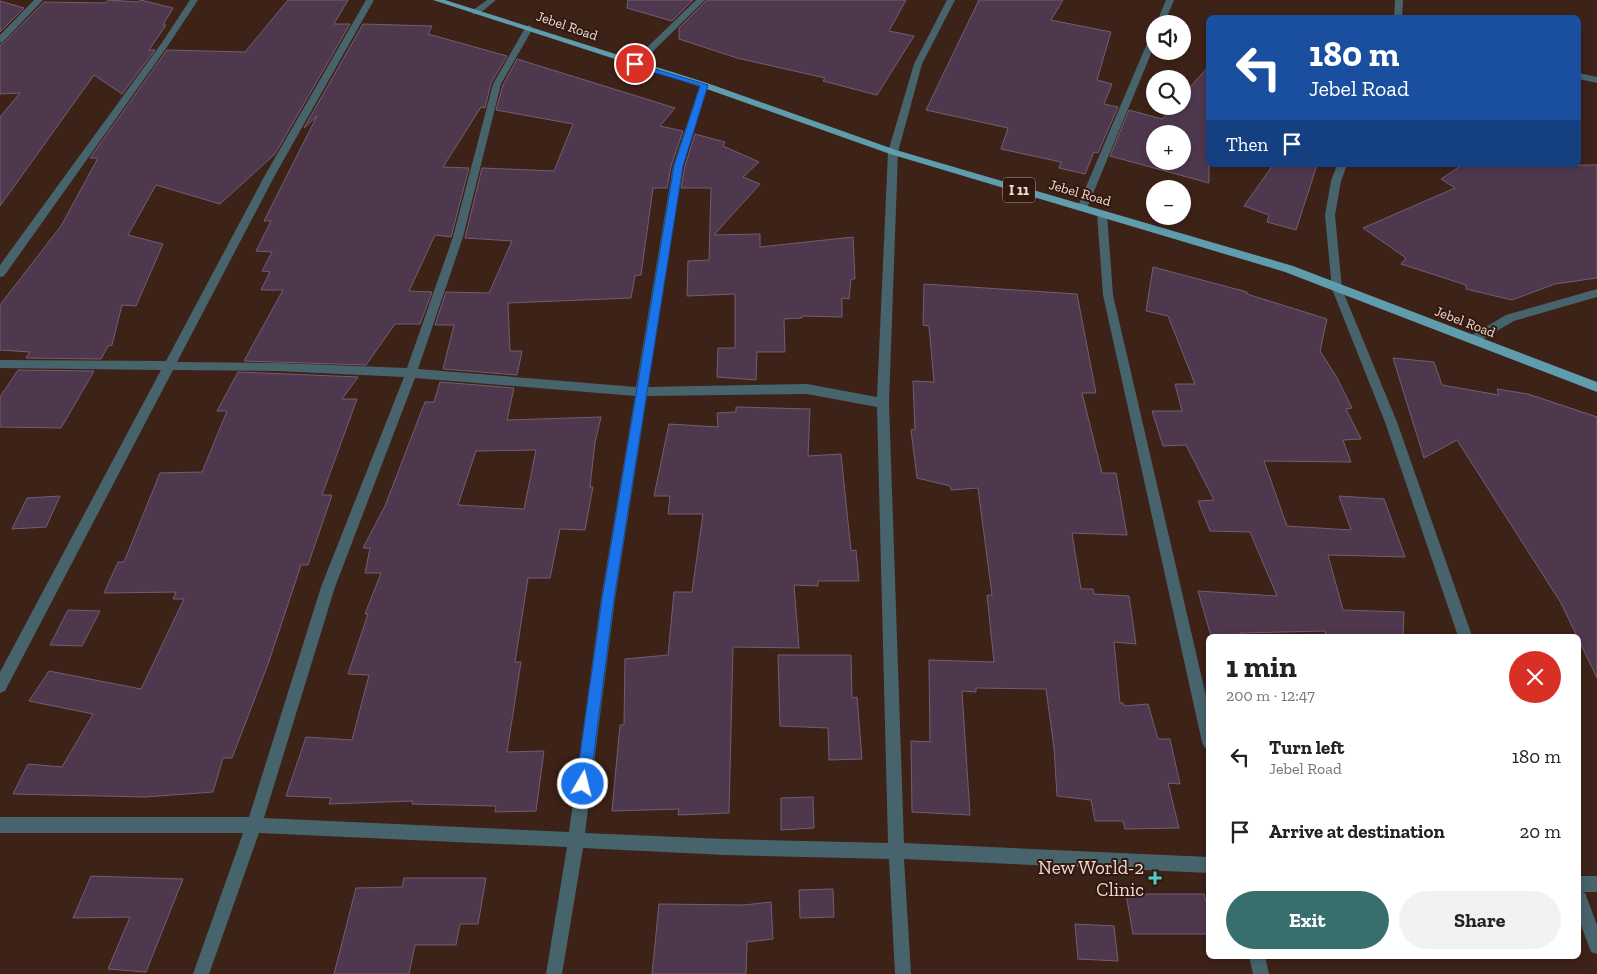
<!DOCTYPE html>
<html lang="en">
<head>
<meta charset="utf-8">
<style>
  body { margin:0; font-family:"Zilla Slab",serif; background:#f2f2f2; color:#222; height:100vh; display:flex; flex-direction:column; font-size:19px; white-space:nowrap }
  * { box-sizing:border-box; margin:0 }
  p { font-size:16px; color:#767676 }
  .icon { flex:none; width:28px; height:28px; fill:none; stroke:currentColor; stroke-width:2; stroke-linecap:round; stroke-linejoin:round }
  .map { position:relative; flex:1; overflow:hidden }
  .drawer { position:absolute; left:1206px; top:634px; width:375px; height:325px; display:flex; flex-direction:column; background:#fff; border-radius:8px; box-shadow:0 2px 8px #0003 }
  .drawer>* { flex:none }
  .guide { position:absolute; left:1206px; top:15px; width:375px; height:152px; border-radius:8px; box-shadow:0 2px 8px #0003; background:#1a4fa0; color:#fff; overflow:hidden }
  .buttons { position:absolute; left:1146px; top:15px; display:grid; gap:10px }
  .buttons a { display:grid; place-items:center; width:45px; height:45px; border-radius:50%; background:#fff; box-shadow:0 2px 8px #0003; font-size:25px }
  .pin { position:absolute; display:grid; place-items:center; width:42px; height:42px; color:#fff; margin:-21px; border:2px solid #fff; border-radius:50%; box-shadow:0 1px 5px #0007 }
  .me { position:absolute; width:55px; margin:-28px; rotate:8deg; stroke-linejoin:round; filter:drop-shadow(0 0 4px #0008) }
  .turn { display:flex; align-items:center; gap:18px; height:105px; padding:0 20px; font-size:22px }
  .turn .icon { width:65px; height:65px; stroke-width:2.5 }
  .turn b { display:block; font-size:35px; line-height:42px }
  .then { display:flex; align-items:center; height:48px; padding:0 20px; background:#0003; gap:10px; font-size:19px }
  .round { display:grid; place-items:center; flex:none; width:52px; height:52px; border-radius:26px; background:#f2f2f2 }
  .head { display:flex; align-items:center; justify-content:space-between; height:85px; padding:0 20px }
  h1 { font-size:30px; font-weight:700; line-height:38px }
  .primary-button { display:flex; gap:10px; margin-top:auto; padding:10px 20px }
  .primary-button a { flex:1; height:58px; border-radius:30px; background:#386f6e; color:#fff; font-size:20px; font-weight:700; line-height:58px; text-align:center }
  .primary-button a+a { background:#f2f2f2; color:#222 }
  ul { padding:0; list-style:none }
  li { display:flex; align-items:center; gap:15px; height:75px; padding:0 20px }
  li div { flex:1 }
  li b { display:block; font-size:19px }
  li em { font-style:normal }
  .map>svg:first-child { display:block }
  .building { fill:#4e384e; stroke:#745d74; fill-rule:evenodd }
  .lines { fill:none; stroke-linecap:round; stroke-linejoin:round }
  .minor { fill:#47646c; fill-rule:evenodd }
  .major { fill:#5f9dae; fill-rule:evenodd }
  .route { fill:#1a73e8; stroke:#114b97 }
  .poi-dot { fill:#53cdca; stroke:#33180e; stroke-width:2 }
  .labels { text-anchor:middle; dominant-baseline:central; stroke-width:4; stroke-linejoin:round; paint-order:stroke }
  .far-street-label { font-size:14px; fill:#eedbd4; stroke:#33180e }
  .shield { fill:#33180e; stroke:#b6a099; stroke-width:1 }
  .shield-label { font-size:15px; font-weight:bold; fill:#eedbd4 }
  .near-poi-label { font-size:19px; fill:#eedbd4; stroke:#33180e; text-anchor:end }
</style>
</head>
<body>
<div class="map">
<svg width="1597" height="974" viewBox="0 0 1597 974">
  <rect width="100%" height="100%" fill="#3d2218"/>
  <g class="building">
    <path d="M108,0L138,2L141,0L173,8L163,25H166L149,50H155L122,94L94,75L0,206V117L20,93L0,94V45L4,43L44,2L106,3Z"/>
    <path d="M288,0H348L334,24H350L275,154L220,204L156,185L128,235L163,244L136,306L122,305L112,345L108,346L101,359L26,358L30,352L0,350V305L61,226L98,158H90L167,50L245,52Z"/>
    <path d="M628,0H693L672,21L627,8Z"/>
    <path d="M707,0H906L889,31L914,36L877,95L823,81L825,78L737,58L679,39V28Z"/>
    <path d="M979,0H1063L1051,20L1111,32L1097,80L1112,84L1104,104L1118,107L1098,153L1094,152L1085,174L1059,168L1061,162L1001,149L1008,128L926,110Z"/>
    <path d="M0,1L24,8L0,32Z"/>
    <path d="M363,24L432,26L428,34L507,56L491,83L485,108L481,107L443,167L469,168L451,237L435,235L409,291L432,292L420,324H395L366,365L244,361L283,290H261L270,272L262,271L272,252L256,251L271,221H264L317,116L304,128Z"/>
    <path d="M517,59L675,108L660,126L683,131L671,166L667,188H653L641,275L635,276L631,298L508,303L510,351H522L517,375L443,369L454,325H435L446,292L489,293L512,241L465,238L482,168L554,171L573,124L496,110L503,85Z"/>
    <path d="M1209,66V183L1110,156L1129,110L1162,119L1173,106H1182V96ZM1155,134H1182V161H1155Z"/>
    <path d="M695,134L725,142L723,146L759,162L743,177L760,184L714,235L760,234V247L853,237L855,279H851L849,299L842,298V317L802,316V318L784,319L785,352H757L756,380L717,377L718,348H735V294L687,296L688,261L709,260L711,188H681L685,166Z"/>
    <path d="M1273,165H1317L1296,230L1267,222L1269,215L1244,206Z"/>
    <path d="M1462,165H1597V278L1555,284L1512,300L1466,289V285L1401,264L1406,258L1363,228L1455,188L1441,179Z"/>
    <path d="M1153,267L1247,292V294L1327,319L1320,351L1336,376L1352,408L1346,409L1361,439L1343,440L1351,462L1264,461L1287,526L1351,530L1339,496L1384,499L1405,557L1328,555L1343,610L1404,612L1403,636H1326L1325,631L1240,633L1241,636H1211L1198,591L1277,596L1250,532L1210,531L1198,501L1214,500L1186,445L1163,446L1152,411H1182L1175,384H1195L1168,316L1146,311Z"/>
    <path d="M924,284L1077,294L1096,393H1082L1102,473H1116L1127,535L1072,533L1081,589H1093L1094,594L1129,596L1136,644L1114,642L1120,703H1123L1124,706L1148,704L1158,739H1170L1180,784L1168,783L1179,828L1125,829L1123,821H1095L1091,800L1057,796L1054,748L1046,689L976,688V692L962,691L970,815L912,812L911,741L930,742L929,660L994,662L987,595H992L978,488L951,490L950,486L917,478L911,430L915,429L913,381L934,382L929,326L923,325Z"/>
    <path d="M1393,358L1434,362L1442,385L1499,395L1497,389L1528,394L1597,417V678L1561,603L1457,440L1424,458Z"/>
    <path d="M18,370L94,371L61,428L0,427V397Z"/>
    <path d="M238,372L358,377L342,399H357L322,495H332L308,565H301L268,664L232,758H223L213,792L145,797L13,794L28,764L62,767L93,714L29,701L49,671L141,689L184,599H173L176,592L104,593L118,562H124L160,473L202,472L227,411H217Z"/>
    <path d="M440,382L514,388L507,420L601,417L595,442L590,487H593L585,530L560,529L550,578H528L515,662H521L507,752L544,751L536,811L495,812L496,806L412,804L413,801L329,804L331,798L286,796L306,737L352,740L369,675L348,674L368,614H365L381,573H365L370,548H363L385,506L425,402H434ZM536,450L524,509L458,505L476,451Z"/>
    <path d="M736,407L810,409L808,456L841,454L851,551L856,550L859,581H818V586L794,585L799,648L733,647L729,813L678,815L679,809L612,811L620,725H624L625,659L668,655L674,592H692L703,514H668L670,496H654L669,424L718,427L717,413L736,412Z"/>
    <path d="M60,496L46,527L12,529L27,498Z"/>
    <path d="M68,610L100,611L82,646L50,645Z"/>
    <path d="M778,655H851L852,698L857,697L862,759L829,760L828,728L780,726Z"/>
    <path d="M813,797L814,828L781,830V798Z"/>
    <path d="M91,876L183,879L146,972L108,969L130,917L73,918Z"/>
    <path d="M404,878H486L478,924H460L456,945H415L409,974H334L356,888L402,887Z"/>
    <path d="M833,889L834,917L800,918L799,890Z"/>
    <path d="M1126,894H1204L1209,915V934H1133Z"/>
    <path d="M771,902L773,939L747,942L746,974H652L659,904L744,905Z"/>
    <path d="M1075,924L1114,926L1118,961L1078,959Z"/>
  </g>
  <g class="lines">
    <g class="minor">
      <path d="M34,0H43L3,42L0,43V35Z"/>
      <path d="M190,0H198L167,47L4,276L0,277V265L161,44Z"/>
      <path d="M366,0H374L274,177L177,362L278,363L407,368L453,237L493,84L525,28L529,25L533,28L501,84L463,237L418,369L636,387L673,166L700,85L704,82L708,85L683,166L648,387L807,384L877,397L888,152L914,64L947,0H955L922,64L898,152L889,403L904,843L1209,857V873L904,859L911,974H895L889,859L725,855L583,848L562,974H546L567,847L259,833L209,974H193L243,833H0V817H249L321,587L404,377L278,371L173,370L5,691L0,693V672L161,370L0,368V360L166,361L264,177ZM415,378L635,396L601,599L569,832L264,818L335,587ZM807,394L877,407L888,843L725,839L585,833L615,599L647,396Z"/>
      <path d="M487,0H496L479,14H473V10Z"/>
      <path d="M696,0H705L638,66H632V62Z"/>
      <path d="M1166,0H1174L1164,24H1156Z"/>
      <path d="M1395,0H1403L1402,18H1394Z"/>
      <path d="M1155,31V44L1087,208L1082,211L1078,210L1077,208L1151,34Z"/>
      <path d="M1579,73L1597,77V83L1579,79Z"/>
      <path d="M1337,165H1347L1341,181L1335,215L1342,289L1397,422L1472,636H1458L1385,422L1332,289L1325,215L1331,181Z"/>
      <path d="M1102,211L1107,214L1113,295L1209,709V749L1204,747L1202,742L1103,295L1097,214Z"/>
      <path d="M1597,289V297L1514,321L1478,342L1474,343L1468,339L1470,336L1506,315Z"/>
      <path d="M1579,876H1597V892H1582L1585,893L1597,925V954L1591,952L1579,920Z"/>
      <path d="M1249,956H1265L1269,974H1253Z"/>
    </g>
    <path class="major" d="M433,0H445L707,83L896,150L1293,266L1597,382V392L1285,272L890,154L701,87Z"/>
  </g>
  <path class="route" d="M632,62L708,85L683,166L614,599L590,784L588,789L583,791L578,789L576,784L602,599L674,166L700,86L632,66Z"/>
  <path class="poi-dot" d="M1152.5 870.5h5v5h5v5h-5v5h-5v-5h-5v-5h5z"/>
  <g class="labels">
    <g class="far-street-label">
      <text transform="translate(567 26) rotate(19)">Jebel Road</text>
      <text transform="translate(1080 193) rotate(16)">Jebel Road</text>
      <text transform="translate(1465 322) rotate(21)">Jebel Road</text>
    </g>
    <rect class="shield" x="1003" y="177.5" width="32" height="25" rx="4"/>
    <g class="shield-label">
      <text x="1019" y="190">I 11</text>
    </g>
    <g class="near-poi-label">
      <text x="1144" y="867">New World-2<tspan x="1144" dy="22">Clinic</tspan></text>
    </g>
  </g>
</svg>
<div class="buttons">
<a><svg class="icon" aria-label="sound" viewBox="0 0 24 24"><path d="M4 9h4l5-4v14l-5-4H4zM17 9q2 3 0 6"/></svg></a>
<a><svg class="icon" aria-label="search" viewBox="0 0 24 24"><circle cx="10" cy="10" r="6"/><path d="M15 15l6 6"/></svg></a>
<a>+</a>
<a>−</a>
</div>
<div class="pin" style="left:635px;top:64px;background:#d93025"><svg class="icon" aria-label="arrive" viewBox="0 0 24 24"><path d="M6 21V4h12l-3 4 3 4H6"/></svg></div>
<svg class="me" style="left:583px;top:784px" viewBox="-20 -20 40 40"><circle r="17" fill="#1a73e8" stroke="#fff" stroke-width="3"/><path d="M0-11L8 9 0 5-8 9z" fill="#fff"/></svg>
<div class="guide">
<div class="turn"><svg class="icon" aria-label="left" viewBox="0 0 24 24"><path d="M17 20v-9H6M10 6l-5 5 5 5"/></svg><div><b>180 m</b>Jebel Road</div></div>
<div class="then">Then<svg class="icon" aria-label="arrive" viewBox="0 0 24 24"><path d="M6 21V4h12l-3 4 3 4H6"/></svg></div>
</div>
<section class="drawer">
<div class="head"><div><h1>1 min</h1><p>200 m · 12:47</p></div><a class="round" style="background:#d93025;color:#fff"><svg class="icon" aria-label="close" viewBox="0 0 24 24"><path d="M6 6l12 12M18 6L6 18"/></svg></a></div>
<ul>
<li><svg class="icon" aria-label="left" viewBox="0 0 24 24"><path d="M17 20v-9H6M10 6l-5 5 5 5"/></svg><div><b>Turn left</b><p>Jebel Road</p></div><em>180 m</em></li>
<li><svg class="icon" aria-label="arrive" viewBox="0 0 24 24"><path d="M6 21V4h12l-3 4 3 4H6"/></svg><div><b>Arrive at destination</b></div><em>20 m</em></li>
</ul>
<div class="primary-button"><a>Exit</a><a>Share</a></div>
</section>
</div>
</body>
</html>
